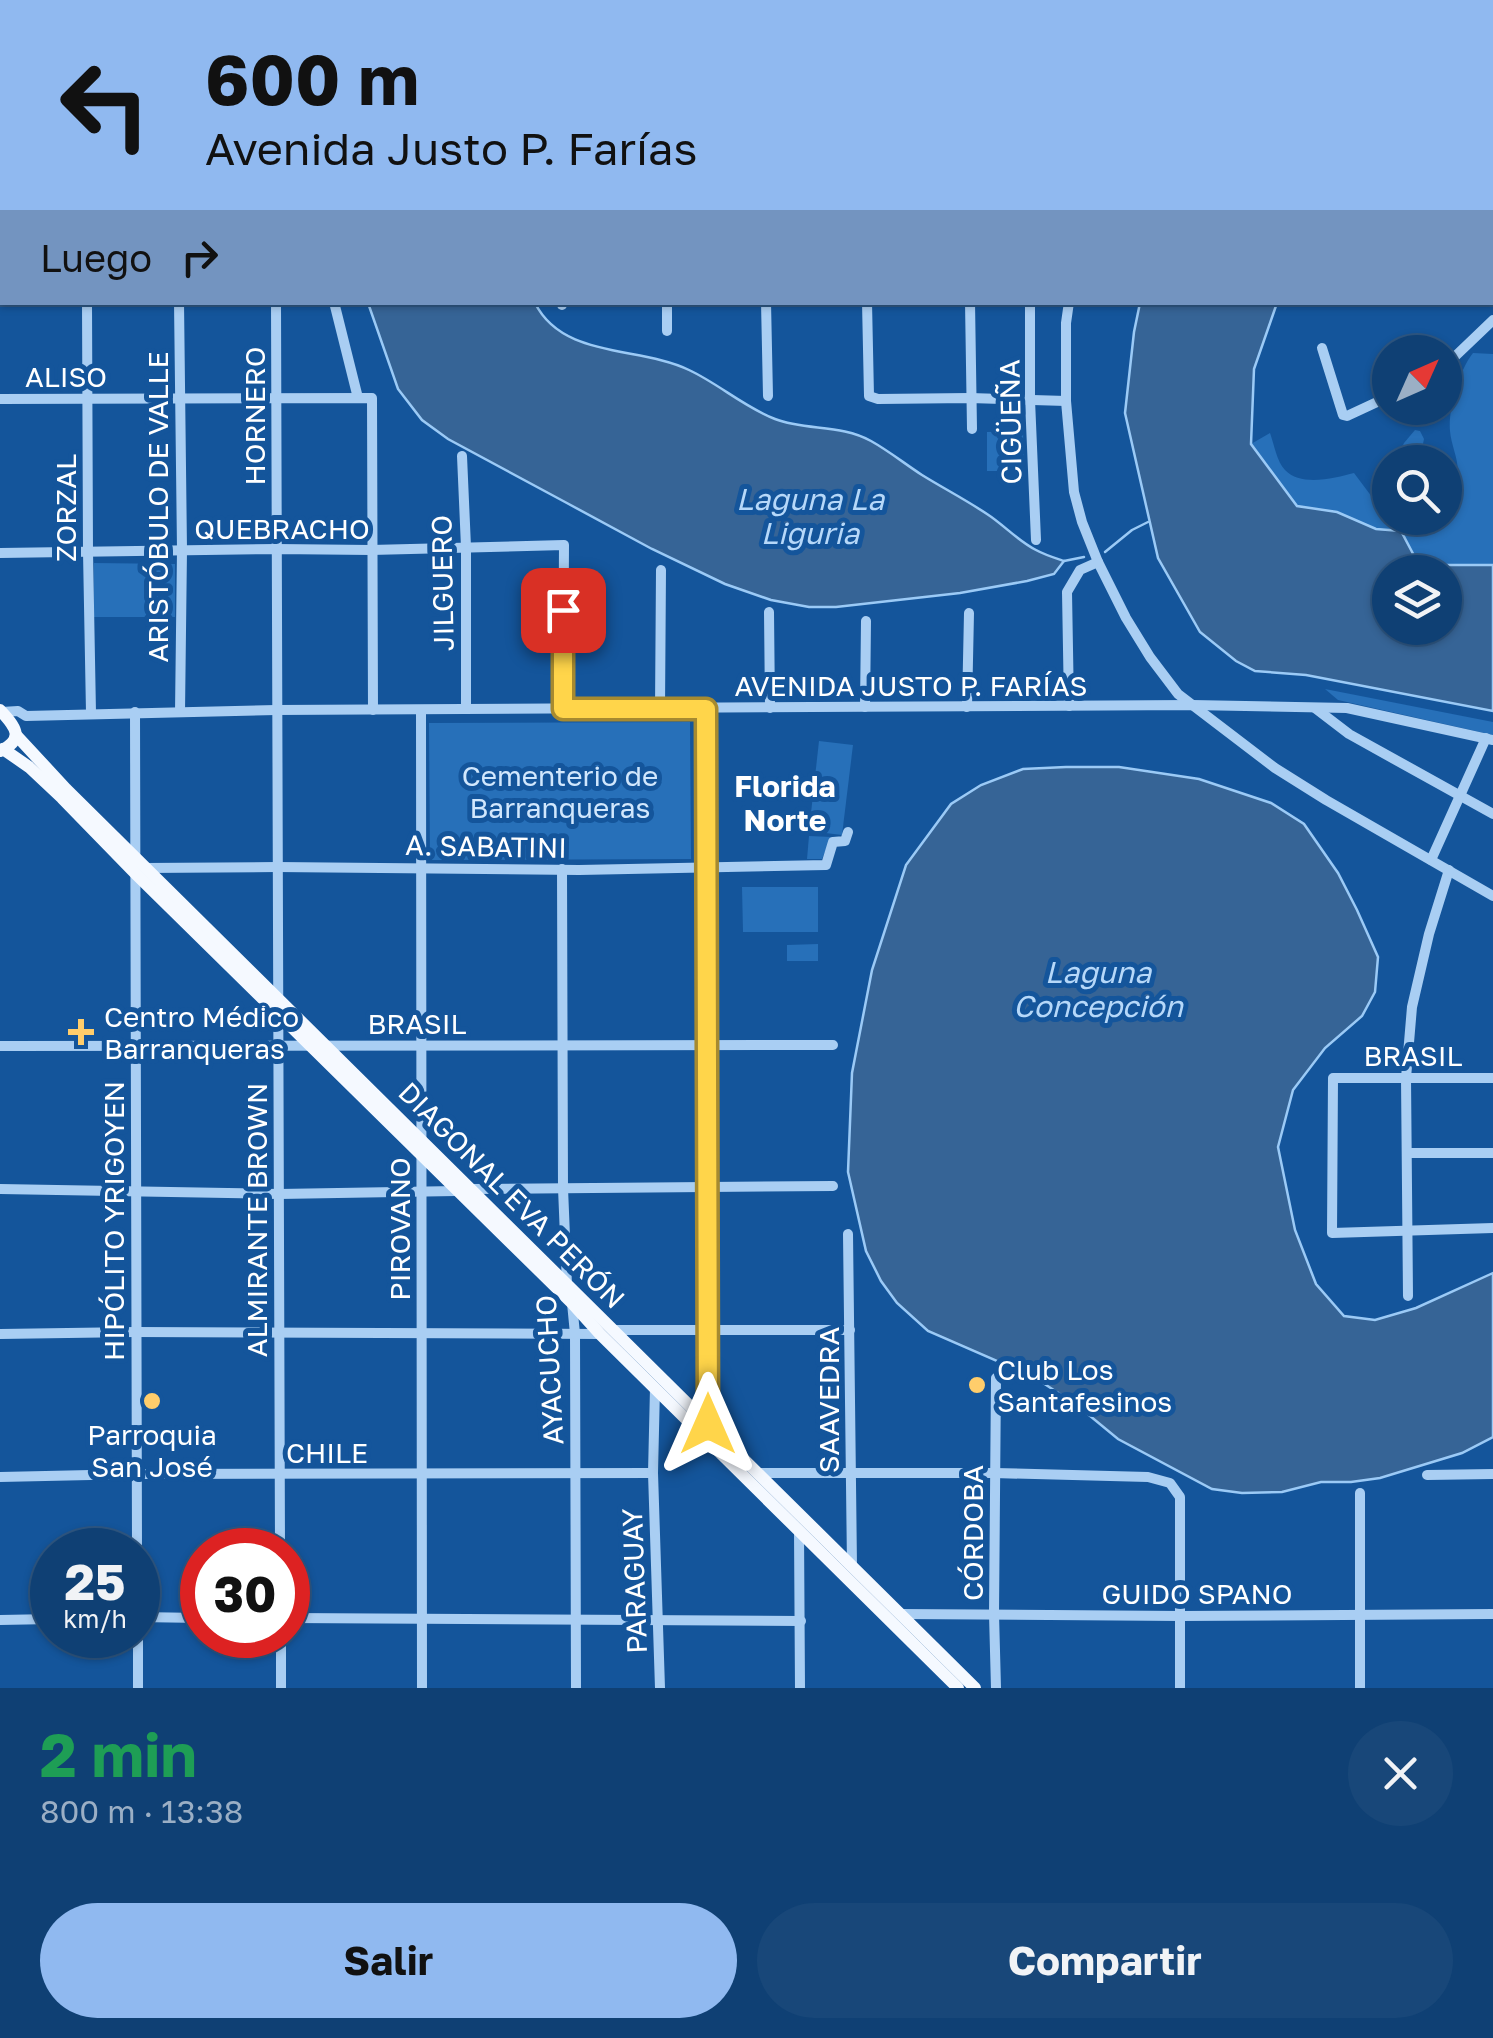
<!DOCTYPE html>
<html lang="es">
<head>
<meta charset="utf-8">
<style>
  body { margin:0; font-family:"Golos Text",sans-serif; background:#184779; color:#f1f3f6; height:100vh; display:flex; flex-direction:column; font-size:38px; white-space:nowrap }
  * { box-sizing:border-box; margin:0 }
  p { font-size:32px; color:#9bafc5 }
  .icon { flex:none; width:55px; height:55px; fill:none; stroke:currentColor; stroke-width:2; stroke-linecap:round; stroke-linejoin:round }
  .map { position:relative; height:1688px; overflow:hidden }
  .side { display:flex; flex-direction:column; background:#0f4074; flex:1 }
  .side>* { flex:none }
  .guide { position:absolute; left:0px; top:0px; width:1495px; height:305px; box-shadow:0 2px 8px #0004,0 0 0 2px #2f5986; background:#90b9f0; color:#111; overflow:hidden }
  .needle { width:65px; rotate:45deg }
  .controls { position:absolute; left:1372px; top:335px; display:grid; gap:20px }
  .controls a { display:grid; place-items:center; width:90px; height:90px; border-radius:50%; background:#0f4074; box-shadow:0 2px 8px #0004,0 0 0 2px #2f5986; font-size:50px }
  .speed { position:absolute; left:30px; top:1528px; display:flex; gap:20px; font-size:50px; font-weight:700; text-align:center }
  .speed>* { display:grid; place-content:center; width:130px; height:130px; border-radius:50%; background:#0f4074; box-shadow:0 2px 8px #0004,0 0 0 2px #2f5986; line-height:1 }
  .speed small { font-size:25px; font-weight:400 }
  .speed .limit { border:15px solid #d22; background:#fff; color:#111 }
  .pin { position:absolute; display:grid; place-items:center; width:85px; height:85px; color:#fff; margin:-42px; border-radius:20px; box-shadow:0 5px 15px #0006 }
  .me { position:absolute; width:110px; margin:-55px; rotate:0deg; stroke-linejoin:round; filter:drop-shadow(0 0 8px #0008) }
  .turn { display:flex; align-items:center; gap:35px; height:210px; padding:0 40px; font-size:45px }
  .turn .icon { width:130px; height:130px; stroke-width:2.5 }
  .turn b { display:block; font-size:70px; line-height:85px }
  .then { display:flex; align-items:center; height:95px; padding:0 40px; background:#0003; gap:20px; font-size:38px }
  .round { display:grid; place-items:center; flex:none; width:105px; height:105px; border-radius:52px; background:#184779 }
  .head { display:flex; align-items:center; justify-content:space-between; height:170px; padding:0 40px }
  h1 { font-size:60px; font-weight:700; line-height:75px; color:#1e9e55 }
  .primary-button { display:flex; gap:20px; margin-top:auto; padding:20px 40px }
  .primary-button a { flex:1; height:115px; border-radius:60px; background:#90b9f0; color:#111; font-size:40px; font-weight:700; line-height:115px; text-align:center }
  .primary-button a+a { background:#184779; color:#f1f3f6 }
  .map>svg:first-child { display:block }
  .green { fill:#2770b9 }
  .water { fill:#366496; stroke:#9bcaf6; stroke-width:2.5; fill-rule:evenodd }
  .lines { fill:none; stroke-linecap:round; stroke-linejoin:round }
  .stream { stroke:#9bcaf6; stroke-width:2.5 }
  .minor { stroke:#a9cef3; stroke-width:10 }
  .major { stroke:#f5f9ff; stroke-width:12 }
  .route-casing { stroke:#a68a30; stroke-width:25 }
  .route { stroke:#ffd54a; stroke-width:18 }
  .poi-dot { fill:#ffcd6b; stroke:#14559b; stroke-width:4 }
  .labels { text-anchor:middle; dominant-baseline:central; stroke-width:10; stroke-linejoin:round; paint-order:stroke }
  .street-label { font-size:28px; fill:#fff; stroke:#14559b }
  .park-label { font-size:28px; fill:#d1e7fd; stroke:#14559b }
  .poi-label { font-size:28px; fill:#fff; stroke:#14559b; text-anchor:start }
  .water-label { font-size:30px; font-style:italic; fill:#b6d8f9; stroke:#14559b }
  .neighbourhood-label { font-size:30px; font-weight:bold; fill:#fff; stroke:#14559b }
</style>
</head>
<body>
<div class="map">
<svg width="1493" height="1688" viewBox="0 0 1493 1688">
  <rect width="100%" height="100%" fill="#14559b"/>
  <g class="green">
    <path d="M1473,353L1493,354V565H1419L1401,531L1376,529L1337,512L1297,506L1251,444L1270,433C1274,444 1277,462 1285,470C1301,487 1335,478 1354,473L1372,497L1390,498V518H1445V490C1453,486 1458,481 1458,472C1458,458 1451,444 1450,431C1448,410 1459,370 1473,353Z"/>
    <path d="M1415,430L1420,431L1424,439L1419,462H1395L1404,443Z"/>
    <path d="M1023,431L1024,471H987V432Z"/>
    <path d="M94,563L175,564V617H94Z"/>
    <path d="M1325,689L1493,722V735L1338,700Z"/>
    <path d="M690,722L691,859L430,860L429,723Z"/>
    <path d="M819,741L853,745L842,835L809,831Z"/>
    <path d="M809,836L831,837L822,859H807Z"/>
    <path d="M742,887H818V932H743Z"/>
    <path d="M818,944V961H787V945Z"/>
  </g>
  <g class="water">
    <path d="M1257,0H1425L1423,2H1256Z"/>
    <path d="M368,303H535C563,359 640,346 689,370C719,384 744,407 775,419C806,431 841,424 871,441C889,451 905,464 922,475C943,488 966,500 987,514C1004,525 1018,541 1036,550C1045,555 1055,558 1064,561L1054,574L1027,581L960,593L836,607H809L771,600L725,584L652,549L565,502L448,439L422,420L398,389Z"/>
    <path d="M1140,303H1277L1254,369L1251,444L1297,506L1337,512L1376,529L1401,531L1419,565H1493V711L1306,675L1255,671L1236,661L1200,632L1158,558L1125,413L1134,332ZM1390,572H1445V628H1390Z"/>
    <path d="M1066,767H1119L1199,779L1271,803L1304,824L1338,873L1357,910L1378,957L1375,992L1362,1016L1325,1048L1293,1090L1278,1147L1295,1230L1316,1284L1344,1316L1375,1320L1416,1308L1493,1273V1437L1462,1453L1380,1478L1351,1482H1321L1282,1492L1242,1493L1212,1489L1118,1439L1078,1406L1034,1377L928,1331L897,1303L881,1281L866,1251L848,1172L852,1073L872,970L906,865L951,804L981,785L1023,769Z"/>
  </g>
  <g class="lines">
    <g class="stream">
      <path d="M1105,552L1132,530L1148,522"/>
      <path d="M1064,561L1084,557"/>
    </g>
    <g class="minor">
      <path d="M85,0V2"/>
      <path d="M179,0V2"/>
      <path d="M466,0V2"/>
      <path d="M560,0V2"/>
      <path d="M668,0V2"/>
      <path d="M767,0V2"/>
      <path d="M865,0V2"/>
      <path d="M1066,0V2"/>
      <path d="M275,2V0"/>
      <path d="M371,2V0"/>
      <path d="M969,2V0"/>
      <path d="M1191,2L1192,0"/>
      <path d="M0,102H2"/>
      <path d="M0,117H2"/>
      <path d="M0,256H2"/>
      <path d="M87,302L88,552L91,713"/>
      <path d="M179,302L182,550L180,712"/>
      <path d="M276,302L280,1550"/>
      <path d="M334,302L358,398"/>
      <path d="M562,302V305"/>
      <path d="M667,302V331"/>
      <path d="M766,302L768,396"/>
      <path d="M867,302L869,396L878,399L970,398L1066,401"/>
      <path d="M970,302L972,429"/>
      <path d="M1030,302V400L1036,540"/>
      <path d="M1069,302L1066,323V401L1074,492L1082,522L1098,562L1126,618L1150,657L1178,694L1275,768L1326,800L1493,896"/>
      <path d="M1322,348L1343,415L1347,416L1390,396"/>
      <path d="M1445,366L1493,320"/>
      <path d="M0,399L372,398L373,710"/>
      <path d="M462,456L466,547V709"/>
      <path d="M0,553L276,549L371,550L564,545L563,709"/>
      <path d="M769,612L770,708"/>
      <path d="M1069,706L1067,592L1080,570L1098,562"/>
      <path d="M865,707L866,621"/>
      <path d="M967,707L969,613"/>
      <path d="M660,708L661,570"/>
      <path d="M1315,708L1349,734L1493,814"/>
      <path d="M706,709L708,1424"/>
      <path d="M421,710L422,1688"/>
      <path d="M2,712L18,711L26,716L276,710L1192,705L1347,708L1493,740"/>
      <path d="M135,712L137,1550"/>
      <path d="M1431,860L1486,738"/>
      <path d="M145,868L277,867L579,870L826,865L833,842L845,841L848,832"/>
      <path d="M562,869L563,1188L567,1285L572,1303L575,1334L576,1688"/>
      <path d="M0,1046L833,1045"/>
      <path d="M1493,1078H1333L1332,1233L1493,1228"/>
      <path d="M1407,1153H1493"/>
      <path d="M0,1189L279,1194L456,1191L470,1189L833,1186"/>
      <path d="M848,1234L852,1567"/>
      <path d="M1408,1296L1406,1078L1412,1007L1429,934L1449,870"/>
      <path d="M613,1330H850"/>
      <path d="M0,1334L135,1332L600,1334"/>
      <path d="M996,1378L994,1614L996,1688"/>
      <path d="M655,1388L653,1473L660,1688"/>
      <path d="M758,1473H994L1148,1477L1170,1483L1180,1497V1688"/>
      <path d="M1427,1475L1493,1474"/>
      <path d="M0,1477L136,1474L653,1473"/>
      <path d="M799,1531L800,1688"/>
      <path d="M900,1614L1181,1616L1493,1614"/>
      <path d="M138,1617L202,1618"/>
      <path d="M288,1618L801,1621"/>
      <path d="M0,1620L52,1619"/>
      <path d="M138,1630V1688"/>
      <path d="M281,1635V1688"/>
      <path d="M1360,1688V1493"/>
    </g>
    <g class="major">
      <path d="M0,710C15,726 26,739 0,751"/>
      <path d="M16,735L66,789L975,1688"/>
      <path d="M3,749L29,767L62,798L136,874L572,1303L600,1334L958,1688"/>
    </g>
  </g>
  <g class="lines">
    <g class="route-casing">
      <path id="route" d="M563,610V709H706L708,1424"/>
    </g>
    <use href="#route" class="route"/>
  </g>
  <g class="poi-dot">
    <path d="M76 1017h10v10h10v10h-10v10h-10v-10h-10v-10h10z"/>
    <circle cx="977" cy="1385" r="10"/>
    <circle cx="152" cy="1401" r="10"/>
  </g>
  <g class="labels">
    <g class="street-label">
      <text x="66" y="376">ALISO</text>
      <text transform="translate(254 416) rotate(-90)">HORNERO</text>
      <text transform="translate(1010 422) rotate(-91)">CIGÜEÑA</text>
      <text transform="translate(157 507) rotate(-90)">ARISTÓBULO DE VALLE</text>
      <text transform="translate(65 508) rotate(-90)">ZORZAL</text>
      <text x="282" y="528">QUEBRACHO</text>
      <text transform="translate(442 583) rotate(-91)">JILGUERO</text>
      <text x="911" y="685">AVENIDA JUSTO P. FARÍAS</text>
      <text transform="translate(486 846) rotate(1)">A. SABATINI</text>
      <text x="417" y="1023">BRASIL</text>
      <text x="1413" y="1055">BRASIL</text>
      <text transform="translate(512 1195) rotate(45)">DIAGONAL EVA PERÓN</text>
      <text transform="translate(256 1220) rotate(-90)">ALMIRANTE BROWN</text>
      <text transform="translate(113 1221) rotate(-90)">HIPÓLITO YRIGOYEN</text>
      <text transform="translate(399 1229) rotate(-90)">PIROVANO</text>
      <text transform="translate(549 1370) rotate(-93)">AYACUCHO</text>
      <text transform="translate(828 1400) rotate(-90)">SAAVEDRA</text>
      <text x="327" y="1452">CHILE</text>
      <text transform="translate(972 1533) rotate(-90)">CÓRDOBA</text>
      <text transform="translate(634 1581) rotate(-92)">PARAGUAY</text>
      <text x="1197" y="1593">GUIDO SPANO</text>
    </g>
    <g class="park-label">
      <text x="560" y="775">Cementerio de<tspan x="560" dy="32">Barranqueras</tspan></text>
    </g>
    <g class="poi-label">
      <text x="104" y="1016">Centro Médico<tspan x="104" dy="32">Barranqueras</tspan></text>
      <text x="997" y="1369">Club Los<tspan x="997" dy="32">Santafesinos</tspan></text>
      <text x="152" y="1434" text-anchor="middle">Parroquia<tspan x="152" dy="32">San José</tspan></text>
    </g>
    <g class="water-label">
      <text x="810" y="499">Laguna La<tspan x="810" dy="34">Liguria</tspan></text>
      <text x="1098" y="972">Laguna<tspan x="1098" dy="34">Concepción</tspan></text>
    </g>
    <g class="neighbourhood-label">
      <text x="785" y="786">Florida<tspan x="785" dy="34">Norte</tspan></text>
    </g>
  </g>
</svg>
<div class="controls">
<a><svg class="needle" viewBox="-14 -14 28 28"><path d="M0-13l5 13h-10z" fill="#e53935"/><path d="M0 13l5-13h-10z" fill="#9bafc5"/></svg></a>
<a><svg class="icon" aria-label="search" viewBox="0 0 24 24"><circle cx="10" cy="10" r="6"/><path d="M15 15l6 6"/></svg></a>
<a><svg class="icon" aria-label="layers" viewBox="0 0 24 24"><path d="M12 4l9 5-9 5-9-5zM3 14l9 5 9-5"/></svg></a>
</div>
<div class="speed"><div>25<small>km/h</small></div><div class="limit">30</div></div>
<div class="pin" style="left:563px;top:610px;background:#d93025"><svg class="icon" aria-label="arrive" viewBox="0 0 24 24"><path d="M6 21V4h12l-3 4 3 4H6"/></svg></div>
<svg class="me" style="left:708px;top:1424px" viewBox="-20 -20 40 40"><path d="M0-17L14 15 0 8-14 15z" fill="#ffd54a" stroke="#fff" stroke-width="4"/></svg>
<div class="guide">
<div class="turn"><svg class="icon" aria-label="left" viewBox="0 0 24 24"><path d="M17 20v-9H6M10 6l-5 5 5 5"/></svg><div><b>600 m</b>Avenida Justo P. Farías</div></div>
<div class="then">Luego<svg class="icon" aria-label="right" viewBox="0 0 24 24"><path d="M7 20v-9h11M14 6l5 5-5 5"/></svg></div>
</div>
</div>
<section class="side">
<div class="head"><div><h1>2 min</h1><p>800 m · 13:38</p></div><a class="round"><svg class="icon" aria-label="close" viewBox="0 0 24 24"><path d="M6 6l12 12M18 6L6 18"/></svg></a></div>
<div class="primary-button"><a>Salir</a><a>Compartir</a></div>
</section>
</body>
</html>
